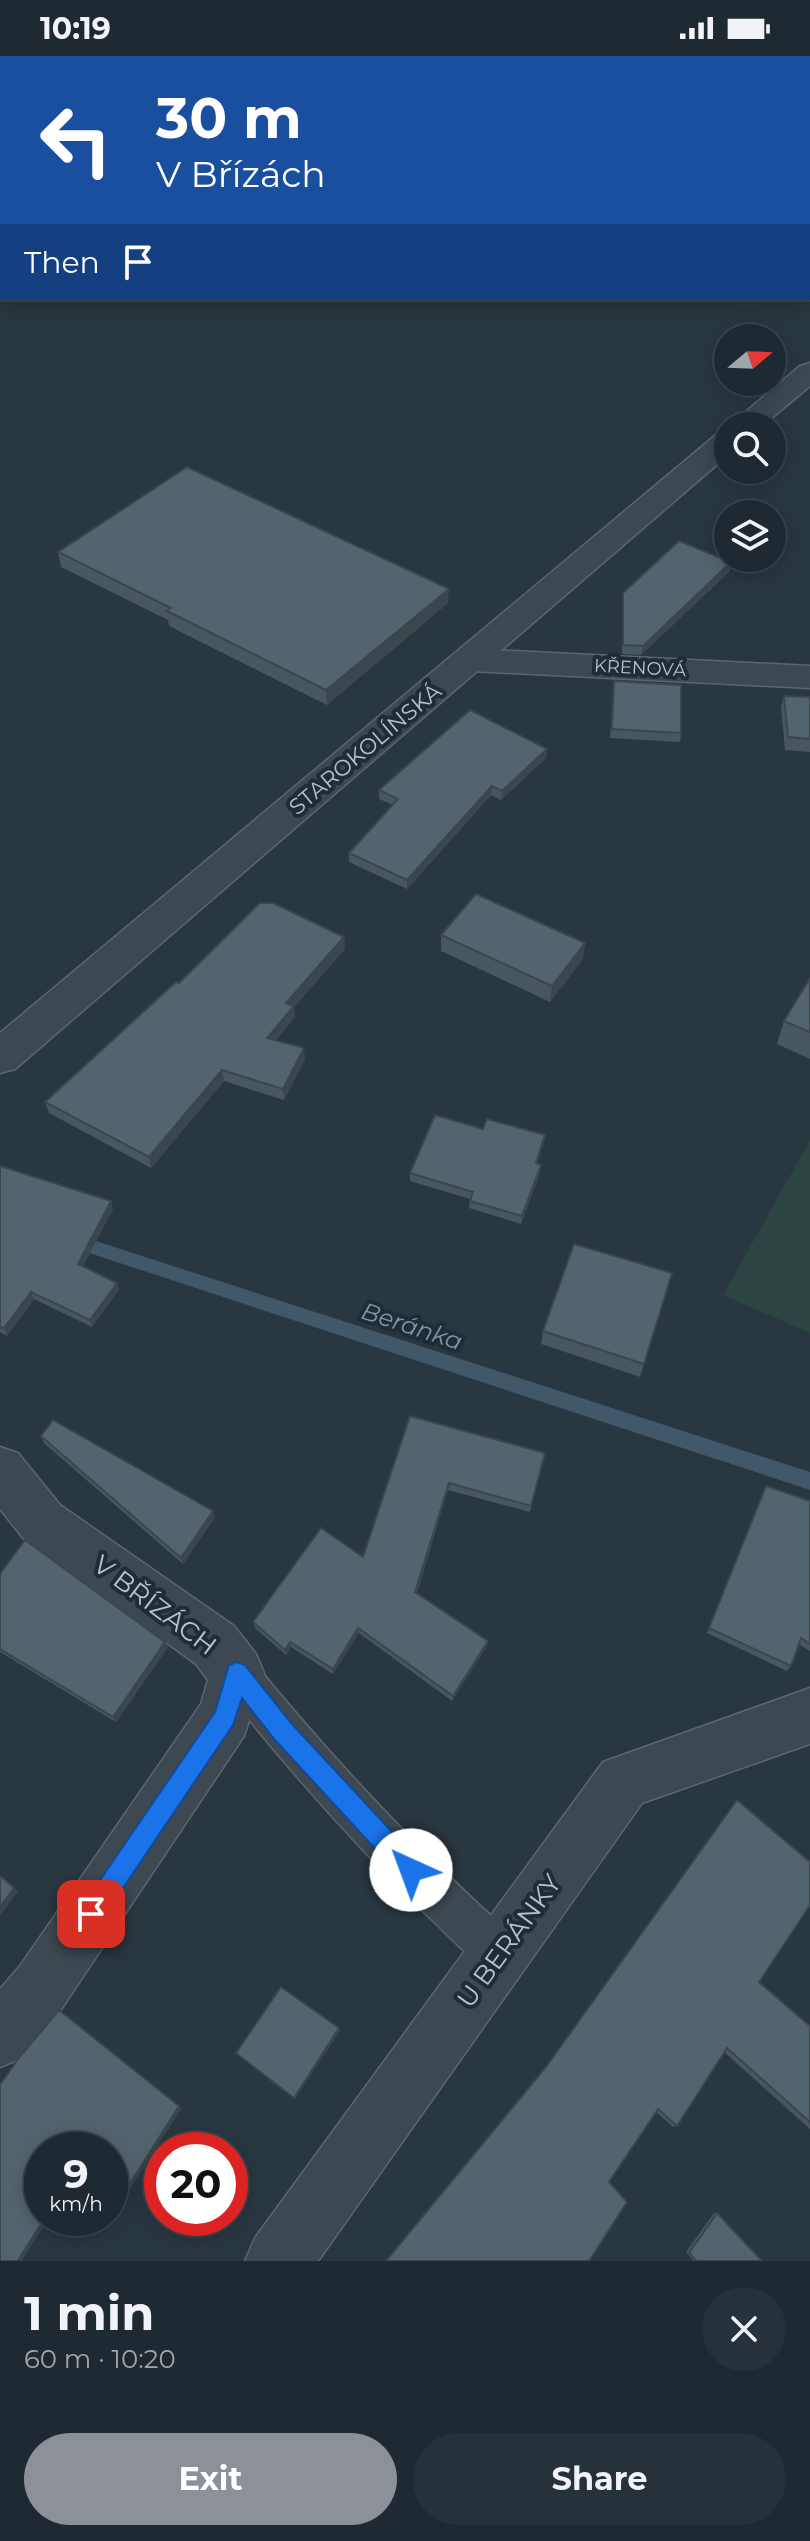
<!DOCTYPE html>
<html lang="en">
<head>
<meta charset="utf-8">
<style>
  body { margin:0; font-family:Montserrat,sans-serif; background:#273139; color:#f1f3f6; height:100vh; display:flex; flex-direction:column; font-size:30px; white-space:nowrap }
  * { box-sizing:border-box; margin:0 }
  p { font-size:26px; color:#a1a6ab }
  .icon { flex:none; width:44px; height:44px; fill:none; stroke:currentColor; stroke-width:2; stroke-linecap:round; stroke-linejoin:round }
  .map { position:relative; height:2205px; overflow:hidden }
  .side { display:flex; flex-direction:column; background:#1f2931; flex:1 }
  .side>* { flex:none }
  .hud { position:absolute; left:0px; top:0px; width:810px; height:244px; box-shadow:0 4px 20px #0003,0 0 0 2px #3c454d; background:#1a4fa0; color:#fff; overflow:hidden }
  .needle { width:52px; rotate:71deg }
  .controls { position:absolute; left:714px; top:268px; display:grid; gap:16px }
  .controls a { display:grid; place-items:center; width:72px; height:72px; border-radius:50%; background:#1f2931; box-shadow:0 4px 20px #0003,0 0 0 2px #3c454d; font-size:40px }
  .speed { position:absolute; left:24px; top:2076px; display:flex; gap:16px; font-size:40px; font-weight:700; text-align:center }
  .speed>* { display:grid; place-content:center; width:104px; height:104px; border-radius:50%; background:#1f2931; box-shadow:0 4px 20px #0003,0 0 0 2px #3c454d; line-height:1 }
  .speed small { font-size:20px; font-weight:400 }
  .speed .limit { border:12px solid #d22; background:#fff; color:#111 }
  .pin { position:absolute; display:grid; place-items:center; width:68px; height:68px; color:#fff; margin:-34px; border-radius:16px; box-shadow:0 4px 12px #0006 }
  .me { position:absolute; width:88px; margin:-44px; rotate:317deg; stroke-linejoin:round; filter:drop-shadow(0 0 6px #0008) }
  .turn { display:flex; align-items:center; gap:28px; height:168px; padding:0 24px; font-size:36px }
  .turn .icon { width:104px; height:104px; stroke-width:2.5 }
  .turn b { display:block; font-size:56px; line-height:68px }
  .then { display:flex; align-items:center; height:76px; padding:0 24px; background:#0003; gap:16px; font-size:30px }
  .round { display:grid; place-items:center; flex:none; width:84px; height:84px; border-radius:42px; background:#273139 }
  .headline { display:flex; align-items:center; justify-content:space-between; height:136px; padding:0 24px }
  h1 { font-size:48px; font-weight:700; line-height:60px }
  .cta { display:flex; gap:16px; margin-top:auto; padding:16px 24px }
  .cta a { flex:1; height:92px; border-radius:48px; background:#8c9099; color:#fff; font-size:32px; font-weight:700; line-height:92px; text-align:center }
  .cta a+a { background:#273139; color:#f1f3f6 }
  .status { display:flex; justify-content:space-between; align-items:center; height:56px; padding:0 40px; background:#1f2931; direction:ltr }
  .status svg { height:22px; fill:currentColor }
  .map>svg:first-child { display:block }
  .green { fill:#2c4442 }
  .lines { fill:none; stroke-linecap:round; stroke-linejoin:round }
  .stream { fill:#405869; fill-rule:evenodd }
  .service-casing { stroke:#5b666e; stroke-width:3 }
  .minor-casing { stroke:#5b666e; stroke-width:3 }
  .tertiary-casing { stroke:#5b666e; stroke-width:3 }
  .service { fill:#3d4851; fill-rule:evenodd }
  .minor { fill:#3d4851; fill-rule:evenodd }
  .tertiary { fill:#3d4851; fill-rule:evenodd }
  .wall { fill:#48565f }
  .shaded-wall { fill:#3b464d }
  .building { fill:#54646e; stroke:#3b464d; stroke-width:2 }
  .route { fill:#1a73e8; stroke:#114b97; stroke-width:2 }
  .labels { text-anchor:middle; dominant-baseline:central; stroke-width:8; stroke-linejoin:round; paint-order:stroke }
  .far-street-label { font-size:18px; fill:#bac3cb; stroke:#212d36 }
  .street-label { font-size:22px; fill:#bac3cb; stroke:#212d36 }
  .water-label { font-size:24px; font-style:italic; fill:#7d98ab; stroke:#212d36 }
  .near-street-label { font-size:26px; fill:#bac3cb; stroke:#212d36 }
</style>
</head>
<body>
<div class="status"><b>10:19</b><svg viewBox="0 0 49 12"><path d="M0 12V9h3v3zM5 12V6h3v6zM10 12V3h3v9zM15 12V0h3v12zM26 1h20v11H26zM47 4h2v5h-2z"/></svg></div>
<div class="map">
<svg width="810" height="2205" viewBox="0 0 810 2205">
  <rect width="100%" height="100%" fill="#293741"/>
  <path class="green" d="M810,1084V1277L723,1239Z"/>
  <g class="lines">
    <path class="stream" d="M74,1178L810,1416V1434L68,1190L66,1185L68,1180Z"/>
    <g class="service-casing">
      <path id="service" d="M237,1597L251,1603C332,1703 420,1796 515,1882L522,1897L515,1912L500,1919C472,1907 451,1881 429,1861C355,1789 287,1712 223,1631L217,1617L223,1603Z"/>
    </g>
    <g class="minor-casing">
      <g id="minor">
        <path d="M471,593L810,610V632L471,615L459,612L454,604L459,596Z"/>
        <path d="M0,1391L18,1397L60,1449L234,1570L256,1598L264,1617L244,1680L62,1952L22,2002L0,2011V1933L20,1910L201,1648L208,1624L196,1608L24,1483L0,1453Z"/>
        <path d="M810,1632V1688L642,1747L318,2205H245L255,2182L603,1706Z"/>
      </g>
    </g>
    <g class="tertiary-casing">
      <g id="tertiary">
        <path d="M810,307V330L762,370H729L800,310Z"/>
        <path d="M728,375V399L15,1013L0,1017V977L717,378Z"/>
      </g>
    </g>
    <use href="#service" class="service"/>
    <use href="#minor" class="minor"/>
    <use href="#tertiary" class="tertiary"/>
  </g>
  <g class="wall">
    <path d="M58,496L448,547L327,649L169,570L168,564L61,511Z"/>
    <path d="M730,515L641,599L622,598V546L623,537Z"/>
    <path d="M614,625L681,677L680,686L610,682Z"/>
    <path d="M784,640L810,641V696L785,694L781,652Z"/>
    <path d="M547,693L546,702L501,744L491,739L407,833L349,806V797L393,749L379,743V734Z"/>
    <path d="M441,879L585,887L583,903L550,946L441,895Z"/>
    <path d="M344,881L345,893L294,951L295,961L276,984L305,1003L284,1044L224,1025L151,1112L49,1057L45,1046L179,927Z"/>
    <path d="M810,922V1003L777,988L784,965Z"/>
    <path d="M483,1073L545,1079L544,1087L537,1107L541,1109L540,1117L521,1168L469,1152L470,1143L410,1125V1117Z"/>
    <path d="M0,1110L113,1153L83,1210L117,1227L119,1234L92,1271L34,1243L7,1280L0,1276Z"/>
    <path d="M672,1217L640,1321L541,1288L543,1275Z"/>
    <path d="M410,1360L545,1397L530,1456L448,1434L417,1537L488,1585L487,1590L452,1645L359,1577L333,1618L291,1591L286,1599L255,1572L253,1566L363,1501Z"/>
    <path d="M41,1380L215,1461L183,1508L44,1387Z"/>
    <path d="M763,1436L810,1445V1595L798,1588L791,1610L787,1615L707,1577Z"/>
    <path d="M0,1518L165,1586L168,1591L116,1666L0,1596Z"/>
    <path d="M759,1926L810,1970V2073L724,1996L677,2070L673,2071L656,2056L609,2126L386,2205Z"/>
    <path d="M714,2157H717L762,2205H694L686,2196Z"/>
  </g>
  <g class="shaded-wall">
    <path d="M731,506L730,515L641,599L643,590Z"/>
    <path d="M449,533L448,547L327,649L326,634Z"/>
    <path d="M547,693L546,702L501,744L502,735Z"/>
    <path d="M492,730L491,739L407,833V824Z"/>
    <path d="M344,881L345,893L294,951L295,961L269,993L267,982L286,947Z"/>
    <path d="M585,887L583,903L550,946L552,930Z"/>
    <path d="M304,992L305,1003L284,1044L283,1033Z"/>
    <path d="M222,1014L224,1025L151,1112L149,1101Z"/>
    <path d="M545,1079L544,1087L535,1115L536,1107Z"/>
    <path d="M541,1109L540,1117L521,1168L522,1160Z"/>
    <path d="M111,1145L113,1153L80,1215L78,1208Z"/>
    <path d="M117,1227L119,1234L92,1271L90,1264Z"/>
    <path d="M31,1236L34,1243L7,1280L4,1272Z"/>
    <path d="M449,1427L448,1434L415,1541V1536Z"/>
    <path d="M213,1455L215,1461L183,1508L181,1502Z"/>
    <path d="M358,1572L359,1577L333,1618V1613Z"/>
    <path d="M488,1585L487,1590L452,1645L453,1640Z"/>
    <path d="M165,1586L168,1591L116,1666L113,1661Z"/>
    <path d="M290,1586L291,1591L286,1599L285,1594Z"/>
    <path d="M14,1832L18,1835L0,1860V1851Z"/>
    <path d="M59,1954L182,2052L115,2156H112Z"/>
    <path d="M339,1972L340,1975L295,2043L294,2042Z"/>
    <path d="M45,2162H49L22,2204L24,2205H19L18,2204Z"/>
  </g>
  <g class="building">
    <path d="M187,411L449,533L326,634L167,555L171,552L58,496Z"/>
    <path d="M679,485L731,506L643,590L623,589V537Z"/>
    <path d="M614,625L681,629V677L612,673Z"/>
    <path d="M784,640L810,641V683L788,681Z"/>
    <path d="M470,654L547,693L502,735L492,730L407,824L349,797L398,743L379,734Z"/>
    <path d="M476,838L585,887L552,930L441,879Z"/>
    <path d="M260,847H273L344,881L286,947L294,950L267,982L304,992L283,1033L222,1014L149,1101L45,1046L176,926L179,927Z"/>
    <path d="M810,922V976L784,965Z"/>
    <path d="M435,1059L483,1073L487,1063L545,1079L536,1107L541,1109L522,1160L470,1145L473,1136L410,1117Z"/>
    <path d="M0,1110L111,1145L78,1208L117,1227L90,1264L31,1236L4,1272L0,1271Z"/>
    <path d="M574,1188L672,1217L644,1308L543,1275Z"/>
    <path d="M410,1360L545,1397L531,1450L449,1427L415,1536L488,1585L453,1640L358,1572L333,1613L290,1586L285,1594L253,1566L321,1472L363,1501Z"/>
    <path d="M53,1364L213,1455L181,1502L41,1380Z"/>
    <path d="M766,1430L810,1445V1588L801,1582L791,1610L709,1572Z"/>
    <path d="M25,1484L165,1586L113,1661L0,1593V1518Z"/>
    <path d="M737,1744L810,1806V1849L759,1926L810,1970V2066L727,1992L677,2070L658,2053L609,2126L627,2146L589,2205H386L546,2011Z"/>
    <path d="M0,1820L14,1832L0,1851Z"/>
    <path d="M281,1931L339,1972L294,2042L236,1997Z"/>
    <path d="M59,1954L179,2050L112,2156L110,2154V2094H42V2162H45L18,2204L19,2205H0V2029L18,2003Z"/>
    <path d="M717,2157L762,2205H697L689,2197Z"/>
  </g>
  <path class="route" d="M237,1606L245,1609L292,1668L420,1806L423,1814L420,1823L411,1826L403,1823L275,1684L242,1642L233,1669L100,1866L91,1870L83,1866L79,1858L83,1849L215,1656L229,1609Z"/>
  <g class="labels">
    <g class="far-street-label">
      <text transform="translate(640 612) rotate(3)">KŘENOVÁ</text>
    </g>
    <g class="street-label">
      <text transform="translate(365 693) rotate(-40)">STAROKOLÍNSKÁ</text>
    </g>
    <g class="water-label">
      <text transform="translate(412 1270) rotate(18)">Beránka</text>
    </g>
    <g class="near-street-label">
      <text transform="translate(155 1549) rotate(37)">V BŘÍZÁCH</text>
      <text transform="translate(509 1885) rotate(-54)">U BERÁNKY</text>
    </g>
  </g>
</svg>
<div class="controls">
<a><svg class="needle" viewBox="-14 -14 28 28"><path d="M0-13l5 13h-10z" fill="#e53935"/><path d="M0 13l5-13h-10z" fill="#a1a6ab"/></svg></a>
<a><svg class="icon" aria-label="search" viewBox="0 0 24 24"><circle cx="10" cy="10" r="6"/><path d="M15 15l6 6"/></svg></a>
<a><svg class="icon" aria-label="layers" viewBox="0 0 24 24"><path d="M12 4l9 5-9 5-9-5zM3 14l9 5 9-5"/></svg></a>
</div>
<div class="speed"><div>9<small>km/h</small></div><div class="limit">20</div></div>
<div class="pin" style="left:91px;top:1858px;background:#d93025"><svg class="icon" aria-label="arrive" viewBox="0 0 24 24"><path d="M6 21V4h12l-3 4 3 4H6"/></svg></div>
<svg class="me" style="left:411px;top:1814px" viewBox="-20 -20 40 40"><circle r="19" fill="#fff"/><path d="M0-13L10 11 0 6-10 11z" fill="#1a73e8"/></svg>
<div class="hud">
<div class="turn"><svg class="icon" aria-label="left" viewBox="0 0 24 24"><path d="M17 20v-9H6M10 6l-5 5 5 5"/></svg><div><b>30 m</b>V Břízách</div></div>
<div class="then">Then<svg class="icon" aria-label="arrive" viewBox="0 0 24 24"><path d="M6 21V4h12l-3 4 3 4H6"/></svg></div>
</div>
</div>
<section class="side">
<div class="headline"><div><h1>1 min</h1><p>60 m · 10:20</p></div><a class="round"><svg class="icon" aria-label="close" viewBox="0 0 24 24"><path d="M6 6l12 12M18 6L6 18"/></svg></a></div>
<div class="cta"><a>Exit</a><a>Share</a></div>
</section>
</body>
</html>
